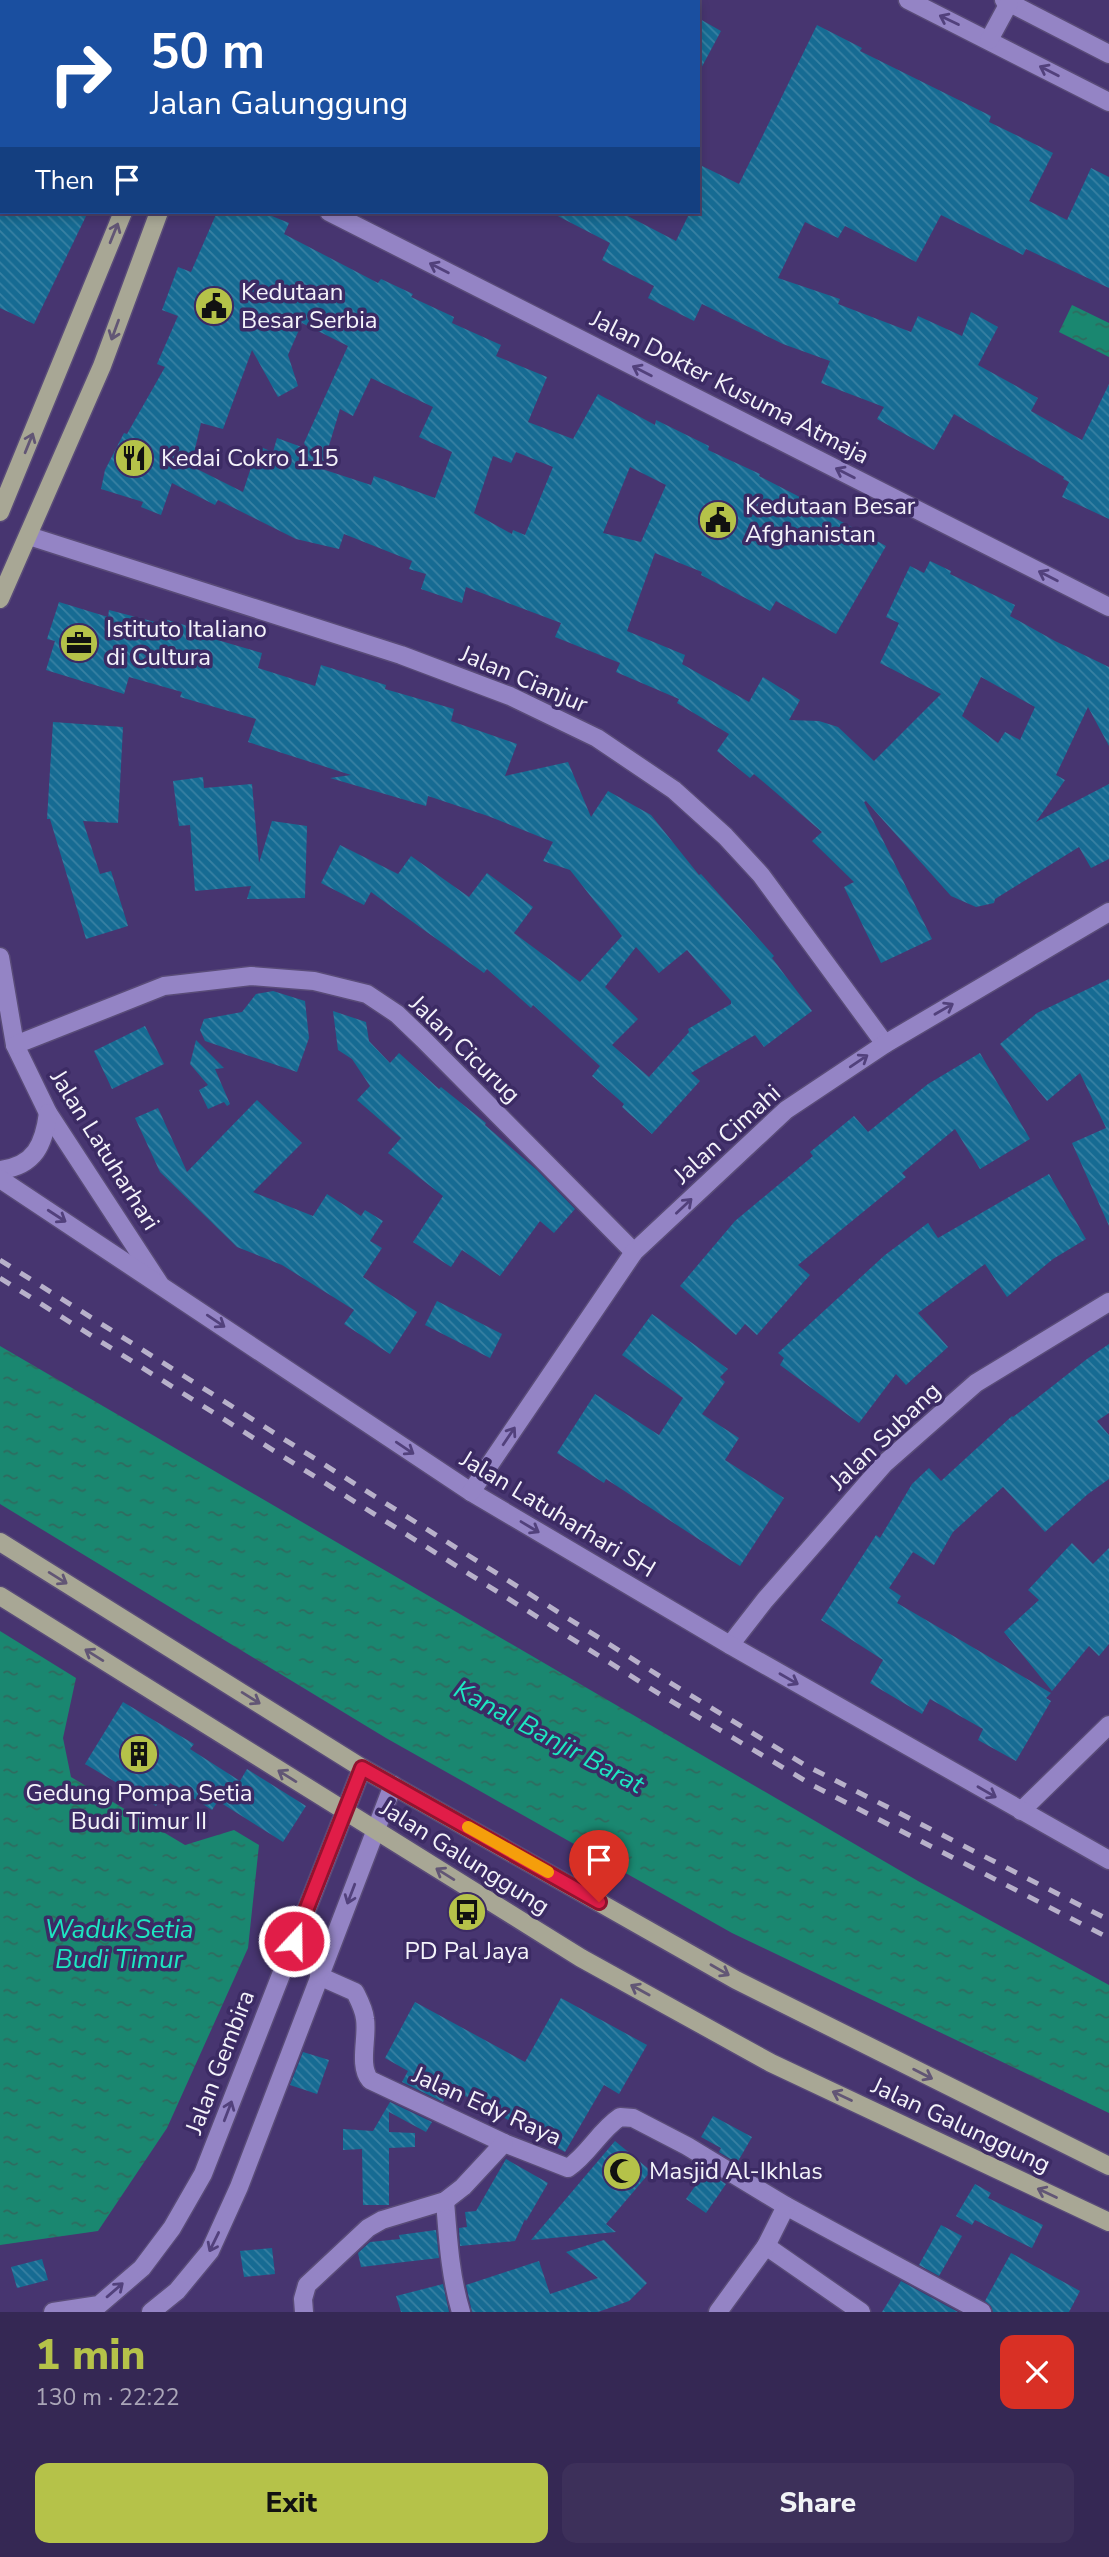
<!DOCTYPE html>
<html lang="en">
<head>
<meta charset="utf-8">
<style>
  body { margin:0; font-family:"Nunito Sans",sans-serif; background:#3d305a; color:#f1f3f6; height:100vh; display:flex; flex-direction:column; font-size:26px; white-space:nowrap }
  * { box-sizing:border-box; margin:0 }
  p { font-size:23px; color:#aaa6b8 }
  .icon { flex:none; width:38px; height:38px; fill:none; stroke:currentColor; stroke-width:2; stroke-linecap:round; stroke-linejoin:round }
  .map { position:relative; height:2312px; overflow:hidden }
  .panel { display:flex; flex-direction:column; background:#352854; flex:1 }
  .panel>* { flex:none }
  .hud { position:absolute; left:0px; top:0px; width:700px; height:214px; box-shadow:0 4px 10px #0003,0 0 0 2px #4f446b; background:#1a4fa0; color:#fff; overflow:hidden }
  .pin { position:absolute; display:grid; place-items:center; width:60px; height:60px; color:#fff; margin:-72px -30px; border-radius:50% 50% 50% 0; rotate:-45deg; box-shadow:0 0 7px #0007 }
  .pin .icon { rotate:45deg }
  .me { position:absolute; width:77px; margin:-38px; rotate:21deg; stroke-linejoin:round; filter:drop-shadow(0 0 5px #0008) }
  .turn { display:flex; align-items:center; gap:24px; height:147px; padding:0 35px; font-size:32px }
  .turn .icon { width:91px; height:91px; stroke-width:2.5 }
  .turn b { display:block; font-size:49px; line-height:60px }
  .then { display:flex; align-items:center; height:66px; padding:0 35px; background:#0003; gap:14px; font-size:26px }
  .round { display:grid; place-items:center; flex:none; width:74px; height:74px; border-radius:14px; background:#3d305a }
  .overview { display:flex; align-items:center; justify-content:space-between; height:119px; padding:0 35px }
  h1 { font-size:42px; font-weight:800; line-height:52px; color:#b5c249 }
  .button { display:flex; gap:14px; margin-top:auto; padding:14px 35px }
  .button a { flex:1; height:80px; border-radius:14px; background:#b5c249; color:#111; font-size:28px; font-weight:800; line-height:80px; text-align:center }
  .button a+a { background:#3d305a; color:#f1f3f6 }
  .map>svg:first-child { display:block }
  .water { fill:url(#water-ripples) }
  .building { fill:url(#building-back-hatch); fill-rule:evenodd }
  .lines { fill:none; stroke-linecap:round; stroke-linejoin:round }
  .street-casing { stroke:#594b78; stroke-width:21 }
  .secondary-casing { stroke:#594b78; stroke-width:21 }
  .primary-casing { stroke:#594b78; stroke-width:21 }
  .street { stroke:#9484c5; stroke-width:18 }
  .secondary { stroke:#9484c5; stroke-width:18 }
  .primary { stroke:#a8a795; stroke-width:18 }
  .rail { stroke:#b8b1ca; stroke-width:5; stroke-dasharray:12 12; stroke-linecap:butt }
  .oneway { stroke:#52417c }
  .oneway2 { stroke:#625675 }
  .route-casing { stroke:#92132f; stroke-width:18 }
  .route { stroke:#e11d48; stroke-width:12 }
  .slow { stroke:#f59e0b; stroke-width:12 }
  .labels { text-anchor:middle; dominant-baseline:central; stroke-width:7; stroke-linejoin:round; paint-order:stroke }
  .poi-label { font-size:24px; fill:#f4f3fa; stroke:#3c2b64; text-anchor:start }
  .street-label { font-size:24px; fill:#f4f3fa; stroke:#3c2b64 }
  .water-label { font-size:26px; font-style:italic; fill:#1de7c1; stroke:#3c2b64 }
</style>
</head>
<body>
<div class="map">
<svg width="1109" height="2312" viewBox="0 0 1109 2312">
  <defs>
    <pattern id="water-ripples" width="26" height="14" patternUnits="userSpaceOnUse" patternTransform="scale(1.75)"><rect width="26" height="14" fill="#1a8770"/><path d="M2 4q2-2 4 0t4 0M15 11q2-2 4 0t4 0" fill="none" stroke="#2f6b5f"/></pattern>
    <pattern id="building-back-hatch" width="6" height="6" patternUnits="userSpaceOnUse" patternTransform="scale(1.75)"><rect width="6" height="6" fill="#166b93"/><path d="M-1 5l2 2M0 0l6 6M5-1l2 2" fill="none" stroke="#3881a3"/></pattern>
  </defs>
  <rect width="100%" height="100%" fill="#473570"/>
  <g class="water">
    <path d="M1072,305L1109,323V357L1059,332Z"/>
    <path d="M0,1346L918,1881L1109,1985V2113L732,1933L386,1738L0,1504Z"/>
    <path d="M0,1631L76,1678L63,1738L71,1777L185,1845L234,1830L259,1845L248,1948L167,2128L98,2231L0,2245Z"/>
  </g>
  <g class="building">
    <path d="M698,18L721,31L698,74Z"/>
    <path d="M817,25L862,48L860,51L991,116L989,122L1053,153L1029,201L1067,220L1091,168L1109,177V288L1026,249L1023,255L941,215L916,262L845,226L838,238L805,222L778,278L840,299L838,304L911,332L918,316L962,336L971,312L998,327L978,365L1038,398L1031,411L1082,440L1109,384V519L1062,497L1069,482L1063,479L1064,477L954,414L934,450L877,419L884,407L821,383L830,361L783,344L702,304L694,321L648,298L654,286L602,260L610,243L550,212H620L676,241L690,212H698V164L739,184Z"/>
    <path d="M0,212H88L34,324L0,308Z"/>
    <path d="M217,212H262L289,223L284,234L378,283L381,279L413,294L411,297L454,317L452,323L501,345L496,356L547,377L528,422L573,439L598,394L655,425L656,420L709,446L708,450L760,474L759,476L823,509L822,511L886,546L836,634L776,601L770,611L701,575L702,572L655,553L627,631L685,655L682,664L749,702L763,677L800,700L789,720L819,721L838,727L874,761L941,694L880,663L899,623L886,617L910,566L924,573L930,561L951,571L950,574L1015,605L1010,616L1055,641L1109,667V746L1088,707L1056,775L1065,780L1036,822L1109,784V859L1091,868L1079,847L995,899L994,903L976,907L951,896L866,801L864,802L932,939L881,963L844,887L854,882L812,841L822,832L754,774L750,778L717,751L729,734L677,703L679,699L616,672L620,663L555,637L561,623L466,587L462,603L421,589L426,574L409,569L412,561L344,534L339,549L296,539L218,500L215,505L172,483L161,515L141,507L143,502L101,489L105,470L124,433L127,434L165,367L157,364L178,316L162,310L178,267L191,272ZM302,323L348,346L304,443L307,449L277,438L273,452L258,446L243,492L191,466L201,423L223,429L252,350L278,397L298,386L288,355ZM371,378L433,407L419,437L452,452L435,498L374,476L371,485L322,469L340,409L353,416ZM516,452L553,467L525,535L513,530L512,534L474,513L493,456L511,463ZM630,467L666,485L641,542L603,533ZM981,677L1035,707L1020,740L1005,732L998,743L962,716Z"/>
    <path d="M59,602L108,617L109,610L159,623L161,618L191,627L190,632L262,653L258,668L315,686L321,665L386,685L385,689L454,709L451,721L517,744L505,776L568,762L591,817L608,791L651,815L699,875L701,874L774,956L772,958L812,1011L764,1047L755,1035L691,1073L700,1081L652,1134L622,1107L624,1104L592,1076L600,1066L533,1005L531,1008L487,969L484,973L371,892L364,905L321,883L340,845L398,874L411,856L469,897L487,873L533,907L514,933L580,982L622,936L570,870L543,861L553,842L488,816L428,796L426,806L330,778L351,775L248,742L256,719L180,697L182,692L129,677L124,694L46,670L55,641L47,639ZM636,947L659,973L687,950L731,1001V1004L688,1029L689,1032L649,1077L612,1045L638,1019L605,987Z"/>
    <path d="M53,722L123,727L118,823L83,821L100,874L111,871L128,926L86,939L50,819H47Z"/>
    <path d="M203,777L204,788L252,784L259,863L272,821L307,826L305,898L247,899L251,886L195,891L190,825L179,826L173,781Z"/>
    <path d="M1109,979V1226L1072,1143L1106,1128L1080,1073L1047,1101L1000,1044L1037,1013Z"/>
    <path d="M273,991L305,1001L309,1038L297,1072L205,1041L200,1030L204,1019L242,1012L256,994Z"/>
    <path d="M333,1011L366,1022L369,1041L390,1063L399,1053L439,1089L441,1087L486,1123L485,1125L537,1170L575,1209L554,1233L540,1221L500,1276L462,1250L451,1267L413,1242L443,1196L388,1153L401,1138L357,1100L370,1086L352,1059L338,1050Z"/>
    <path d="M145,1026L164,1064L112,1089L94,1051Z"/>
    <path d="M196,1040L224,1068L215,1069L230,1104L227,1106L224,1102L208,1109L199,1090L208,1085L190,1064Z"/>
    <path d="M980,1053L1030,1139L980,1169L955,1129L902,1173L906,1177L798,1265L810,1275L757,1335L745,1324L736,1335L680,1286L735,1221L813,1156L810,1152L854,1116L868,1132L928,1084Z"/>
    <path d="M257,1100L302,1143L253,1192L313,1216L327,1194L361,1216L365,1210L383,1221L370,1241L382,1248L363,1277L417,1312L390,1354L344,1324L354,1310L282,1265L237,1247L160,1172L135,1118L158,1108L187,1172Z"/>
    <path d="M1049,1174L1086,1239L1053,1259L1007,1297L985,1264L918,1313L948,1347L906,1385L896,1374L859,1423L780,1365L784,1358L778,1353L885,1255L928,1223L938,1238Z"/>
    <path d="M437,1301L502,1334L490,1358L425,1325Z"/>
    <path d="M652,1314L728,1369L720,1377L725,1382L702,1414L739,1438L725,1460L784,1498L740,1566L606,1479L604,1483L557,1453L595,1394L659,1435L683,1398L622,1355Z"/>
    <path d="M1109,1344V1413L1097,1421L1109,1435V1479L1088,1494L1045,1532L1003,1487L953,1532L934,1565L913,1552L889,1588L901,1596L897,1603L1051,1693L1046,1698L1051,1701L1016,1761L978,1740L983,1729L930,1699L922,1714L870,1683L883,1660L821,1620L876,1535L880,1538L912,1484L929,1468L941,1481L1012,1416L1013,1417L1087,1359Z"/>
    <path d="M1072,1543L1093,1564L1109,1548V1644L1099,1656L1089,1646L1052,1691L1004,1632L1039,1600L1028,1590Z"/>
    <path d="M123,1702L194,1744L190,1749L240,1781L247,1769L306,1806L283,1842L218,1801L212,1810L170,1783L156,1806L85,1764Z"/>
    <path d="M561,1998L647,2045L619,2094L604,2085L565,2152L451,2088L443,2102L402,2082L408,2071L385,2058L415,2002L525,2062Z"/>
    <path d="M303,2052L329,2060L317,2094L290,2085Z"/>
    <path d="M390,2102L432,2122L426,2132L389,2112V2132L415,2133V2147L389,2148V2205H363L362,2149L343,2150V2129L373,2131Z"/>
    <path d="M713,2116L752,2137L737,2163L719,2152L721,2148L701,2137Z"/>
    <path d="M615,2141L651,2171L606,2224L616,2232L531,2240Z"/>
    <path d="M506,2159L548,2183L526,2221L525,2219L515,2241L460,2246L459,2228L467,2227L465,2212L476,2211Z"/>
    <path d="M706,2171L726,2184L706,2213L686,2199Z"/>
    <path d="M975,2184L991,2193L988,2198L1043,2225L1032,2248L975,2220L972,2225L956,2216Z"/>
    <path d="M941,2225L962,2236L939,2276L919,2265Z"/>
    <path d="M436,2230L439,2258L361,2267L358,2253L370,2242L400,2239L399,2235Z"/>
    <path d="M604,2240L647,2283L629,2301L598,2312H472L466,2285L539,2261L550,2294L598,2278L566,2252Z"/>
    <path d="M272,2248L275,2274L244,2277L240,2251Z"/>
    <path d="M1011,2253L1080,2291L1069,2312H993L991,2306L985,2301Z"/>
    <path d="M42,2259L48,2280L17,2288L11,2267Z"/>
    <path d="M901,2281L958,2312H882Z"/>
    <path d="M443,2284L449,2312H401L396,2296Z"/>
  </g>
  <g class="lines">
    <g class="street-casing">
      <g id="street">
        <path d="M0,37L2,38"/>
        <path d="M29,536L401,655L510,696L597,738L674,790L725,836L761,875L885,1044"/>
        <path d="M0,957L15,1045L48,1113L159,1283"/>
        <path d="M15,1045L164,986L251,976L314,981L367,994L397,1014L423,1039L634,1252"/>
        <path d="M730,1645L765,1600L884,1464L976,1383L1109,1302"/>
        <path d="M1021,1811L1109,1725"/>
        <path d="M319,1976L355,1992C359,2000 364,2009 365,2019C368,2037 358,2066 370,2080L504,2143L568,2168C589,2154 599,2131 620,2117L633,2118L687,2146L786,2206L982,2312"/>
        <path d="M445,2201C448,2238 450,2276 461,2312"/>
        <path d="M766,2246L861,2312"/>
        <path d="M304,2312L303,2299L307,2285L368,2228L382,2220L445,2201L463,2187L504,2143"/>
        <path d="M718,2312L766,2246L786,2206"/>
      </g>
    </g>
    <g class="secondary-casing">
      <g id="secondary">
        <path d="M908,0L1109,102"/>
        <path d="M1004,0L1109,54"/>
        <path d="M989,40L1009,3"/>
        <path d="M329,212L1109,607"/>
        <path d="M0,1170C35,1166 44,1144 48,1113"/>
        <path d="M0,1179L471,1492L730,1645L1109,1860"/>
        <path d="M471,1492L634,1252L786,1110L885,1044L1109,912"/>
        <path d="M53,2312L99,2305L142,2268L172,2228L203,2174L362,1768"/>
        <path d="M151,2312L177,2291L210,2251L239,2187L393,1785"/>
      </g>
    </g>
    <g class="primary-casing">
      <g id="primary">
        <path d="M227,2L228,0"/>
        <path d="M257,2L258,0"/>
        <path d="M0,512L123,212"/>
        <path d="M0,599L102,366L159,212"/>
        <path d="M0,1542L362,1768L736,1980L1109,2166"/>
        <path d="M0,1596L581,1958L771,2063L1109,2222"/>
      </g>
    </g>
    <use href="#street" class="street"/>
    <use href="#secondary" class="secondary"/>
    <use href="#primary" class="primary"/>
    <g class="rail">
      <path d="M0,1260L669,1682L805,1765L1109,1920"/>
      <path d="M0,1278L661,1695L814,1786L1109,1938"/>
    </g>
  </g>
  <defs><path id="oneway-shaft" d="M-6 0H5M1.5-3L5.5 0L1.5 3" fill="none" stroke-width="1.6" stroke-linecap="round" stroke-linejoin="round" transform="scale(1.75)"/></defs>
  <g class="oneway">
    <use href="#oneway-shaft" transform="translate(949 20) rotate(-154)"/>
    <use href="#oneway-shaft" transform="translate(1049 71) rotate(-153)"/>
    <use href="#oneway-shaft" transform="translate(439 268) rotate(-153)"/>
    <use href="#oneway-shaft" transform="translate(642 371) rotate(-153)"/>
    <use href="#oneway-shaft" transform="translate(845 473) rotate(-153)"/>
    <use href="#oneway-shaft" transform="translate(1048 576) rotate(-153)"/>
    <use href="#oneway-shaft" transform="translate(944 1009) rotate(-30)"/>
    <use href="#oneway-shaft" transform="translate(859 1061) rotate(-34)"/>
    <use href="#oneway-shaft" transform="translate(684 1206) rotate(-43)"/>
    <use href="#oneway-shaft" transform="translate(57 1216) rotate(33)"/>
    <use href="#oneway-shaft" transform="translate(216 1321) rotate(34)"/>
    <use href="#oneway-shaft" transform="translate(509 1436) rotate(-56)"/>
    <use href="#oneway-shaft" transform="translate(405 1448) rotate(34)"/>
    <use href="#oneway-shaft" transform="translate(530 1527) rotate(31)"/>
    <use href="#oneway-shaft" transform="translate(789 1679) rotate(30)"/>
    <use href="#oneway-shaft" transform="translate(987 1792) rotate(30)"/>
    <use href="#oneway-shaft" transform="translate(351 1894) rotate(111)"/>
    <use href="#oneway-shaft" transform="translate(228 2111) rotate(-69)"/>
    <use href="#oneway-shaft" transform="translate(214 2242) rotate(116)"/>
    <use href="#oneway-shaft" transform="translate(115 2290) rotate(-41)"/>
  </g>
  <g class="oneway2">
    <use href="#oneway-shaft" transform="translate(114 233) rotate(-68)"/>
    <use href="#oneway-shaft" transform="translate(115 330) rotate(110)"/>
    <use href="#oneway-shaft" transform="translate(29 443) rotate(-68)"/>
    <use href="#oneway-shaft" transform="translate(58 1578) rotate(32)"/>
    <use href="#oneway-shaft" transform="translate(94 1655) rotate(-148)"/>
    <use href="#oneway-shaft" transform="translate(251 1698) rotate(32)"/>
    <use href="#oneway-shaft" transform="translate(287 1776) rotate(-148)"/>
    <use href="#oneway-shaft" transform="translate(445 1874) rotate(-148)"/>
    <use href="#oneway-shaft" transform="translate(720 1970) rotate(30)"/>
    <use href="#oneway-shaft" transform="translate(640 1990) rotate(-151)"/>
    <use href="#oneway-shaft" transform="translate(923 2074) rotate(27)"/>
    <use href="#oneway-shaft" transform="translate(842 2096) rotate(-155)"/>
    <use href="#oneway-shaft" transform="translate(1047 2193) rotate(-155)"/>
  </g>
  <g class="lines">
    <g class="route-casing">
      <path id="route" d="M294,1941L362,1768L599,1902"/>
    </g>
    <use href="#route" class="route"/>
    <path class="slow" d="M468,1827L548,1872"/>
  </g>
  <defs>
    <g id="civic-disc" transform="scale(2.0125)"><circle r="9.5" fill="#b5c249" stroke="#3c2b64"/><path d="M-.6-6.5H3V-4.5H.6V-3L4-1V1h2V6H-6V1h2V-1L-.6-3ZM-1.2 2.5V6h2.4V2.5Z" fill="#111"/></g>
    <g id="restaurant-disc" transform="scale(2.0125)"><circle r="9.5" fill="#b5c249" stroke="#3c2b64"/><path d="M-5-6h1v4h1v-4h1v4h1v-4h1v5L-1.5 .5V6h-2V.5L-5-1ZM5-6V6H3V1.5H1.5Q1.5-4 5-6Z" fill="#111"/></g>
    <g id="office-disc" transform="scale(2.0125)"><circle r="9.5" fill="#b5c249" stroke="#3c2b64"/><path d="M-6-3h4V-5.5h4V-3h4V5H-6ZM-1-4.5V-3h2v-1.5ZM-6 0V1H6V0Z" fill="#111"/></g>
    <g id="building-disc" transform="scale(2.0125)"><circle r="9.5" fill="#b5c249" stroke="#3c2b64"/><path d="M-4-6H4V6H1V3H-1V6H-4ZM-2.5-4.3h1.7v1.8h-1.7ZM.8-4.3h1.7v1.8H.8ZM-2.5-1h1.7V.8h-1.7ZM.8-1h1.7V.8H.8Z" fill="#111"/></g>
    <g id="bus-disc" transform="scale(2.0125)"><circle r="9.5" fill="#b5c249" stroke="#3c2b64"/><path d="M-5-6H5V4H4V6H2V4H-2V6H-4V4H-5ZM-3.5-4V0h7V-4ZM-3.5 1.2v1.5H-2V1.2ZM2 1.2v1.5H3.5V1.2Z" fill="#111"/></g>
    <g id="mosque-disc" transform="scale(2.0125)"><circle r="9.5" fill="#b5c249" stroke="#3c2b64"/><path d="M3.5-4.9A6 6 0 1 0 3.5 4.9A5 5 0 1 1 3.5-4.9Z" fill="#111"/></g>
  </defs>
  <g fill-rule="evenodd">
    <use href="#civic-disc" x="214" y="306"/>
    <use href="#restaurant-disc" x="134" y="458"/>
    <use href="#civic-disc" x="718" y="520"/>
    <use href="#office-disc" x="79" y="643"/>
    <use href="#building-disc" x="139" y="1754"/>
    <use href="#bus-disc" x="467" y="1912"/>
    <use href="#mosque-disc" x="622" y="2171"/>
  </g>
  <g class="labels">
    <g class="poi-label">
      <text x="241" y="292">Kedutaan<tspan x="241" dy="28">Besar Serbia</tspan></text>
      <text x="161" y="458">Kedai Cokro 115</text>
      <text x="745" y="506">Kedutaan Besar<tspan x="745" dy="28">Afghanistan</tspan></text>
      <text x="106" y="629">Istituto Italiano<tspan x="106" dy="28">di Cultura</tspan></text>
      <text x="139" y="1793" text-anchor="middle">Gedung Pompa Setia<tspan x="139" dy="28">Budi Timur II</tspan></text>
      <text x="467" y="1951" text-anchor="middle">PD Pal Jaya</text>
      <text x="649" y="2171">Masjid Al-Ikhlas</text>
    </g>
    <g class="street-label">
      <text transform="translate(730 387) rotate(27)">Jalan Dokter Kusuma Atmaja</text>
      <text transform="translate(524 679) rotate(23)">Jalan Cianjur</text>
      <text transform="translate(465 1049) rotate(44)">Jalan Cicurug</text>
      <text transform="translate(727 1134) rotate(-42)">Jalan Cimahi</text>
      <text transform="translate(105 1150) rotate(58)">Jalan Latuharhari</text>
      <text transform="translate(885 1436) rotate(-44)">Jalan Subang</text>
      <text transform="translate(558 1514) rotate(31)">Jalan Latuharhari SH</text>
      <text transform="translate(465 1857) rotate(32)">Jalan Galunggung</text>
      <text transform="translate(220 2062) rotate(-69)">Jalan Gembira</text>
      <text transform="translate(487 2106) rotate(24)">Jalan Edy Raya</text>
      <text transform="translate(961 2125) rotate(25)">Jalan Galunggung</text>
    </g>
    <g class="water-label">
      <text transform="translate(549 1737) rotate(28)">Kanal Banjir Barat</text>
      <text x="119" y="1929">Waduk Setia<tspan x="119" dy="30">Budi Timur</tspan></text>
    </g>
  </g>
</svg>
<div class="pin" style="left:599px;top:1902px;background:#d93025"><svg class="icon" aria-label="arrive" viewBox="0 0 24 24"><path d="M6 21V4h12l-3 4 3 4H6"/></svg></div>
<svg class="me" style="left:294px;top:1941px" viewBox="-20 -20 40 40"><circle r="17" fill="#e11d48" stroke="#fff" stroke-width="3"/><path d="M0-11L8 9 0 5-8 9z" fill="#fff"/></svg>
<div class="hud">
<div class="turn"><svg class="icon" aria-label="right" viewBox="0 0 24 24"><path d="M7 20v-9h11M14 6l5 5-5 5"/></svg><div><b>50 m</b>Jalan Galunggung</div></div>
<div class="then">Then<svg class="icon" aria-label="arrive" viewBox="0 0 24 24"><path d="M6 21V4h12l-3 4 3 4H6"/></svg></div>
</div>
</div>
<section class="panel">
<div class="overview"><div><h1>1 min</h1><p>130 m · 22:22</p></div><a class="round" style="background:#d93025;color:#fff"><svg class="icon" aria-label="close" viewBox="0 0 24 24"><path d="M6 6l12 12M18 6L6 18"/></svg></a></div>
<div class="button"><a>Exit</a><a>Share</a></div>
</section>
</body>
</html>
